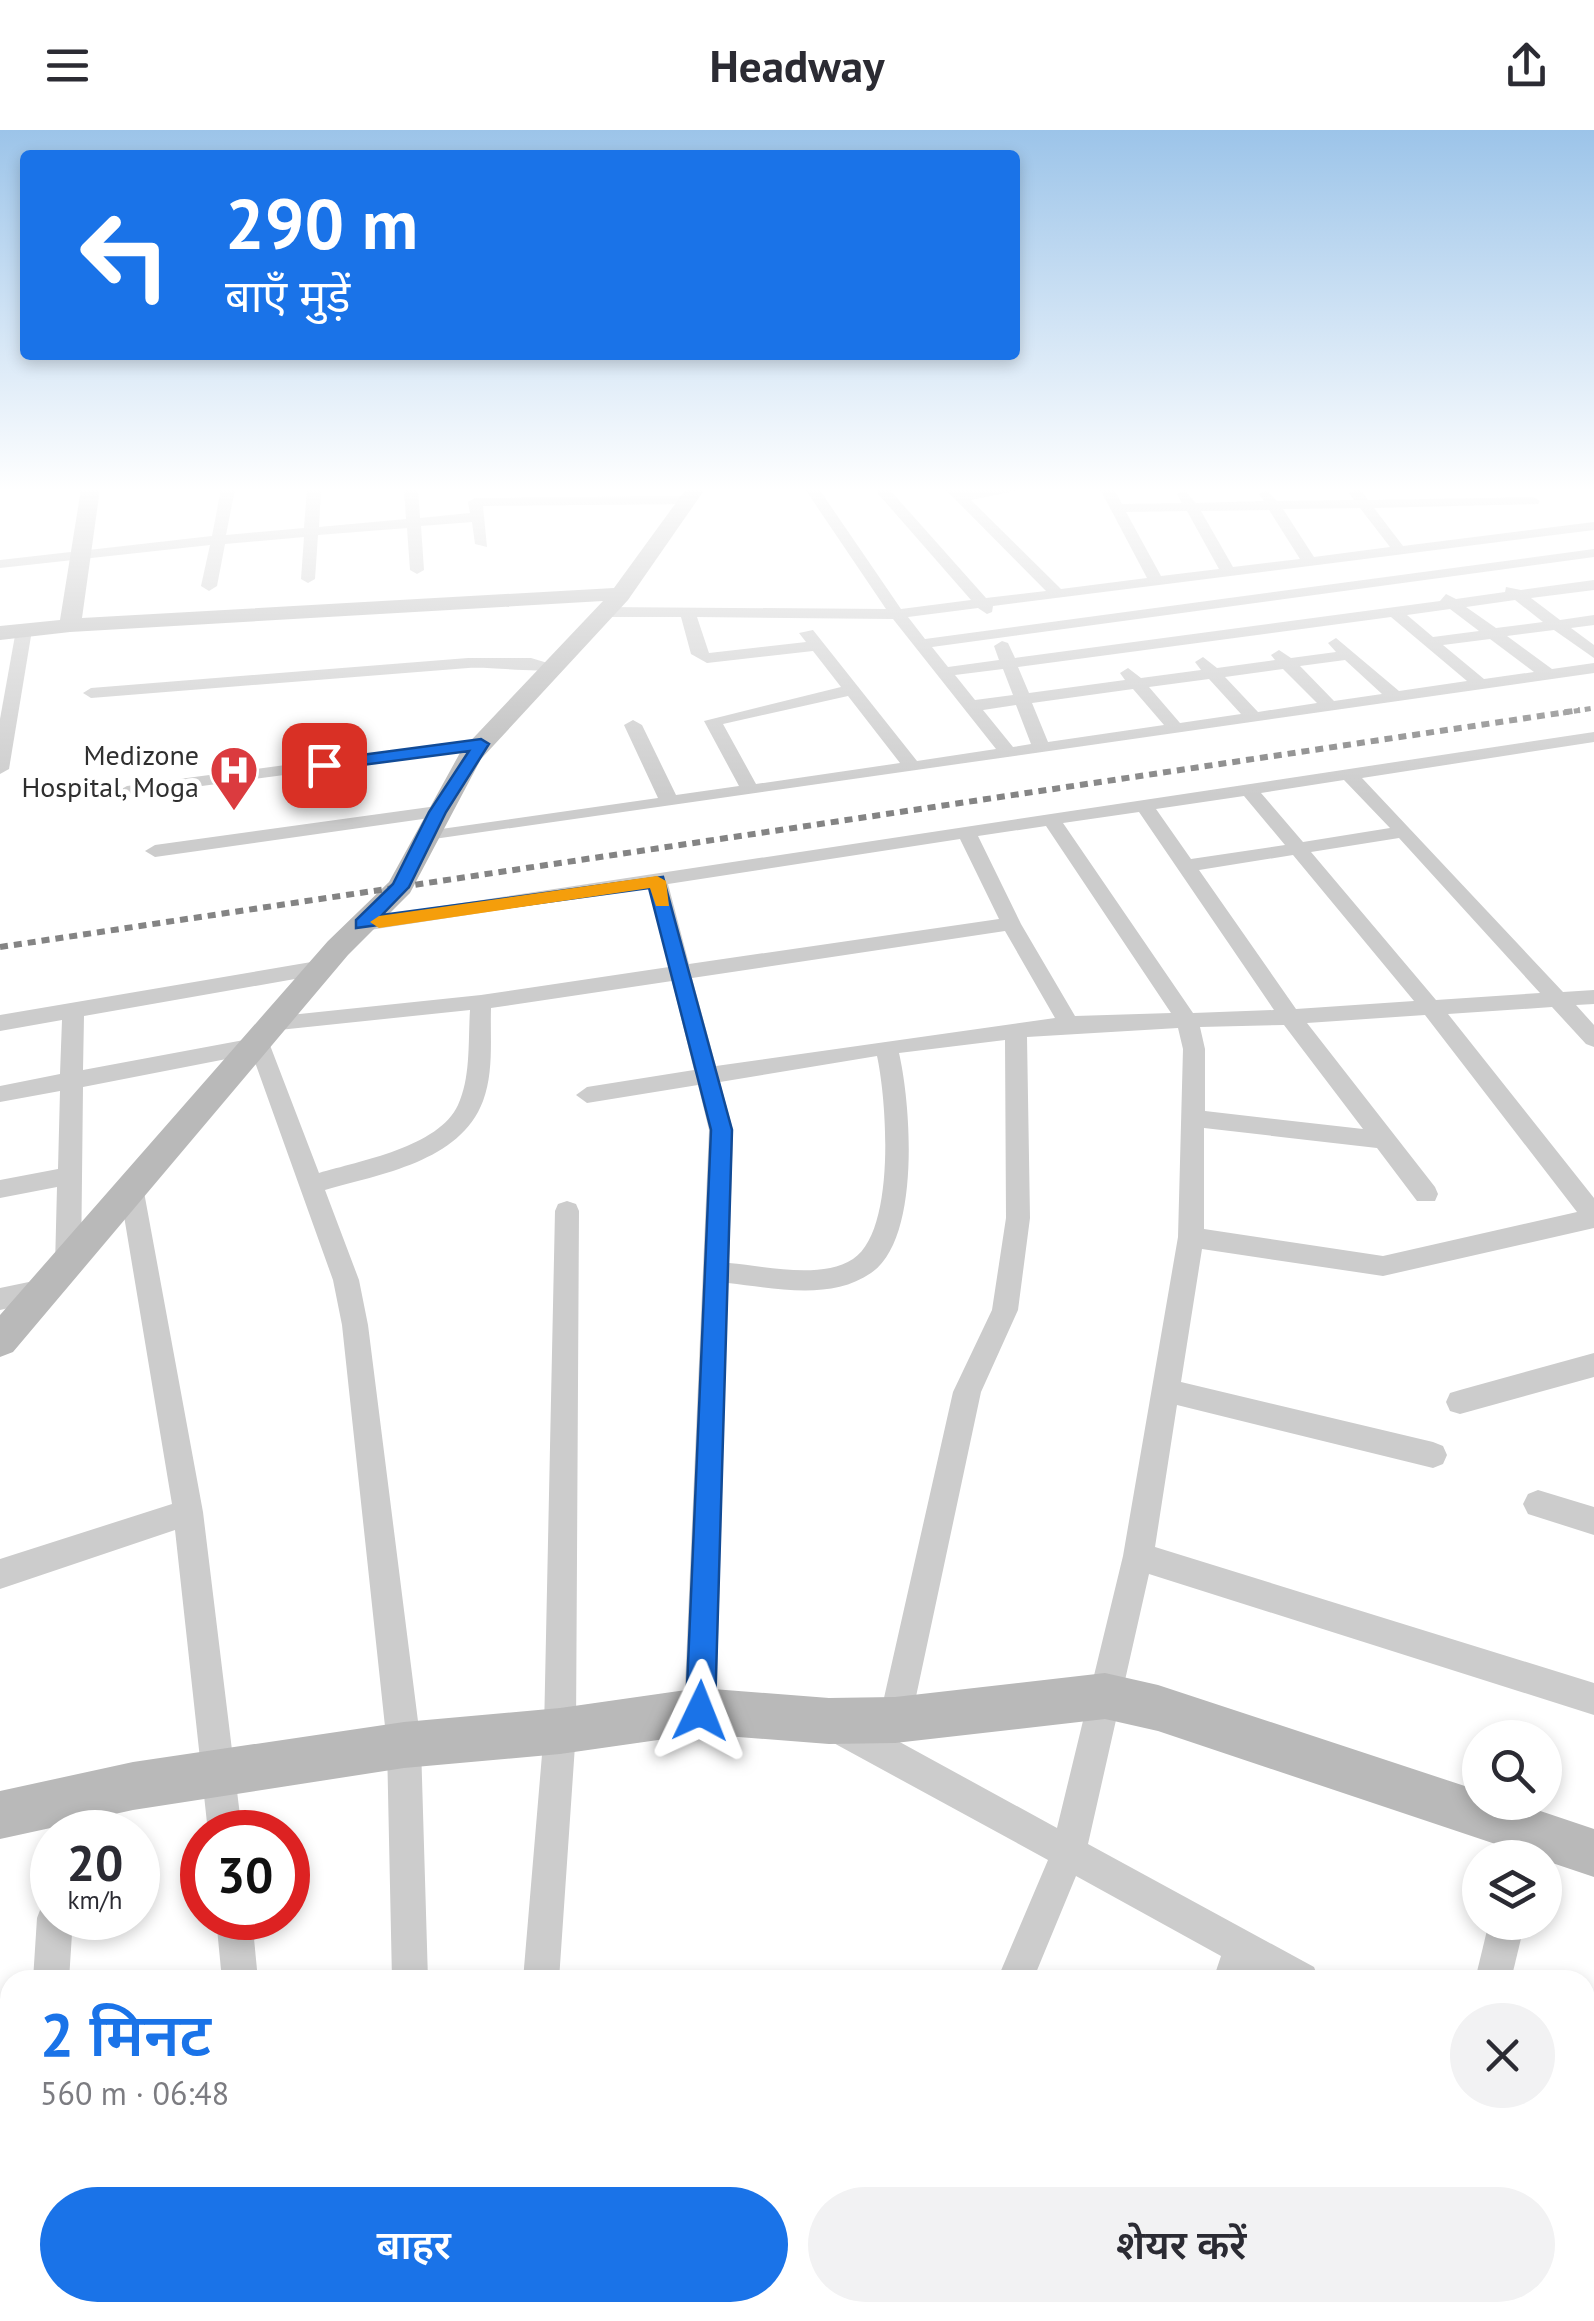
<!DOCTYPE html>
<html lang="hi">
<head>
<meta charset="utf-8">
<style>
  body { margin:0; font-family:"PT Sans","Noto Sans Devanagari",sans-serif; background:#f2f2f3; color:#2b2b33; height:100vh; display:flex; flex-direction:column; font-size:38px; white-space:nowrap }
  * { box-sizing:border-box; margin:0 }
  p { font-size:32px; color:#7c7c81 }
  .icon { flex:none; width:55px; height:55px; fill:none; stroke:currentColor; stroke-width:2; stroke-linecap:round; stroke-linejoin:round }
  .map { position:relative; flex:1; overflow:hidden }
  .panel { position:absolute; left:0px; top:1840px; width:1595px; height:352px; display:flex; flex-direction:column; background:#fff; border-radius:30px 30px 0 0; box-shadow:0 5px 15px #0003 }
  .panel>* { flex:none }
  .hud { position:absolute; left:20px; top:20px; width:1000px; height:210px; border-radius:10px; box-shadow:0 5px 15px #0003; background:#1a73e8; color:#fff; overflow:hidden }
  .fabs { position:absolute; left:1462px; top:1590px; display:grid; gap:20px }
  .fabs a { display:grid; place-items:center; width:100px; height:100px; border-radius:50%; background:#fff; box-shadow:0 5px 15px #0003; font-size:50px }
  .speed { position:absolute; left:30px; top:1680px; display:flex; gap:20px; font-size:50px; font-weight:700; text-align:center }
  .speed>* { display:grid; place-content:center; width:130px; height:130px; border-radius:50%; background:#fff; box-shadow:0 5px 15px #0003; line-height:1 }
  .speed small { font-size:25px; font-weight:400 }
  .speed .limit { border:15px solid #d22; background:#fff; color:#111 }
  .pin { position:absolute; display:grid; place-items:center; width:85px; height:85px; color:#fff; margin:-42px; border-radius:20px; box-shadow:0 5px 15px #0006 }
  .me { position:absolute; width:110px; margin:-55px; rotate:2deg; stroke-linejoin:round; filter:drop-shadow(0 0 8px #0008) }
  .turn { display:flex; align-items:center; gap:35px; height:210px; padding:0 40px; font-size:45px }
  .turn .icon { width:130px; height:130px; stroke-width:2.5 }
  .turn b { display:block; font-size:70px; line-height:85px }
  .round { display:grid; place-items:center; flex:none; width:105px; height:105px; border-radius:52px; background:#f2f2f3 }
  .summary { display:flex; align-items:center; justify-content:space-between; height:170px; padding:0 40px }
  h1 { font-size:60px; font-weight:600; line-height:75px; color:#1a73e8 }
  .primary-button { display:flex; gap:20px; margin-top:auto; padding:20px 40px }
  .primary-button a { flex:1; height:115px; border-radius:60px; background:#1a73e8; color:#fff; font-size:40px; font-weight:600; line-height:115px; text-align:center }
  .primary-button a+a { background:#f2f2f3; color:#2b2b33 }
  header { display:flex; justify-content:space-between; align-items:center; height:130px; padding:0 40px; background:#fff; font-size:45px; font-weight:600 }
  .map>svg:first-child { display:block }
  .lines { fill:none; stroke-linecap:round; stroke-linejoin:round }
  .street { fill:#ccc; fill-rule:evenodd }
  .secondary { fill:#b9b9b9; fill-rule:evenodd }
  .rail-far1 { stroke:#848484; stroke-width:5; stroke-dasharray:6 5; stroke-linecap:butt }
  .rail { stroke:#848484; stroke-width:6; stroke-dasharray:8 6; stroke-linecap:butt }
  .route { fill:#1a73e8; stroke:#114b97; stroke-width:2.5 }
  .slow { fill:#f59e0b }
  .labels { text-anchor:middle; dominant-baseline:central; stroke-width:10; stroke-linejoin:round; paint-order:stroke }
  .far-poi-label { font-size:28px; fill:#2f2f2f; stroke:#fff; text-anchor:end }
</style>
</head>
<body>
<header><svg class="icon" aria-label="menu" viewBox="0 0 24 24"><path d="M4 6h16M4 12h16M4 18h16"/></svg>Headway<svg class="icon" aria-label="share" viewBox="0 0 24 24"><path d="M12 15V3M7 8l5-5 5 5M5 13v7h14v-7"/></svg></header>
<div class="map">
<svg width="1594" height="2191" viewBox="0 0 1594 2191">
  <rect width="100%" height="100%" fill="#fff"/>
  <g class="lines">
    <g class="street">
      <path d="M221,359H235L226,405L304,398L307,359H321L319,397L406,389L404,359H418L420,388L470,383L468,372L475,368L688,366L695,370L688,374L483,376L487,417L475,414L472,392L421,396L424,440L417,444L410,440L407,398L318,405L315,449L308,453L301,449L304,407L225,414L217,456L209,461L201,456L210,415L0,438V430L212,406Z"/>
      <path d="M805,359H819L901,479L971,470L874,359H889L986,468L1046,461L945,359H1025L971,370L1061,459L1147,448L1100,359H1114L1122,374L1182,373L1177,364L1184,360L1196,373L1264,371L1259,364L1266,360L1277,371L1354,370L1349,363L1354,359L1361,360L1368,370L1533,367L1540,371L1538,374L1374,378L1403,416L1594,392V400L993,476L992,482L987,484L978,478L908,487L925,509L1594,419V427L932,517L948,537L999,530L994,516L1002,511L1008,513L1015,528L1440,471L1446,464L1456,469L1505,462L1506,457L1521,460L1594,450V460L1531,468L1560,490L1594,485V495L1571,498L1594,515V528L1554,500L1507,506L1552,539L1594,533V543L420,711L418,707L427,701L658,668L624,595L633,590L642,595L676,665L739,656L704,591L841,557L813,521L707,533L691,524L681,487H604L596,482L604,477L886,479ZM1360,378L1390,417L1314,427L1283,379ZM1269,380L1300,429L1233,437L1201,381ZM1187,381L1219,439L1161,446L1126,382ZM1515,470L1543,492L1496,498L1466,477ZM1450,479L1479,501L1433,507L1407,485ZM697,487L893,489L996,619L917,631L813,500L799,503L806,512L709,523ZM1391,487L1467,551L1399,561L1336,508L1328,513L1336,522L1291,528L1279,520L1271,525L1275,530L1217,538L1203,527L1195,532L1201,540L1141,548L1128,538L1120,543L1125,550L1029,563L1018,537ZM1490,509L1534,542L1484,549L1443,515ZM1345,530L1382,564L1334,571L1300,536ZM1003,539L1013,565L975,570L955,545ZM1283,539L1317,573L1258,582L1225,547ZM1209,549L1241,584L1180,593L1149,557ZM1133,559L1164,595L1048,612L1032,573ZM848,566L900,633L756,654L723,594ZM1016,575L1031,614L1013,617L983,580Z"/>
      <path d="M24,495L32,500L9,639L0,644V589L16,500Z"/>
      <path d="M468,528H531L561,537C550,545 488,536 468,538L91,568L83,563L91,558Z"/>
      <path d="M1594,602V612L1362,648L1563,862L1594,860V874L1576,875L1594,895V917L1586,914L1552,877L1448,884L1594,1068V1098L1383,1146L1202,1119L1181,1252L1433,1312L1443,1316L1447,1325L1443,1334L1433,1338L1177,1275L1155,1417L1594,1553V1585L1149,1444L1088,1714L1314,1837L1319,1850H1265L1252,1843L1249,1850H1213L1221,1826L1076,1746L1033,1850H997L1048,1730L830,1611L826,1599L830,1587L842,1583L854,1587L1057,1698L1123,1426L1178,1107L1183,919L1178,898L1027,907L1030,1088L1018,1180L981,1262L911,1590L907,1602L895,1606L883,1602L879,1590L953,1262L992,1180L1006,1088L1005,910L899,923C911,975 921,1109 871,1143C831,1171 774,1158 728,1153L716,1581L711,1592L700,1597L689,1592L684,1581L709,1000L698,955L587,973L576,965L587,957L694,940L672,851L491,878C490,908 494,942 483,971C460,1032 380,1044 325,1060L359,1150L368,1195L421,1615L428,1850H392L387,1615L342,1195L333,1150L252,924L83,957L81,1136L77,1143H59L55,1136L57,1057L0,1068V1050L58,1039L60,961L0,972V956L60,944L62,890L0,901V885L323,830L330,832L333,837L323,844L84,886L83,940L260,907L268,910L319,1043C359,1031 439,1017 458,975C471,947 468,911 470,880L279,900L268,892L271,887L481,865L669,837L649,757L363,801L353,794L356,789ZM1344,650L1390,698L1303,712L1261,663ZM1244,666L1285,715L1191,729L1156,679ZM1139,682L1274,880L1193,883L1063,693ZM1046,696L1171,883L1075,886L1021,794L978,706ZM1399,708L1540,863L1436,870L1311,722ZM960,709L999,789L689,834L668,754ZM1293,725L1414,871L1296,879L1199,740ZM1005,801L1055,888L716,936L692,848ZM1425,885L1577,1082L1383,1126L1204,1099V998L1377,1018L1417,1071H1435L1438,1064L1435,1057L1307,893ZM1284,895L1363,999L1205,981V919L1200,897ZM877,926C887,971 896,1101 853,1129C820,1150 765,1136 729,1133L733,1000L720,952Z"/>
      <path d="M481,609L487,610V618L127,666L118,661L127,656Z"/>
      <path d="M437,676L446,682L444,686L155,727L145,721L155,715Z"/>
      <path d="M132,1053L144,1062L203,1382L242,1702H208L175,1400L0,1459V1429L172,1374L120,1062Z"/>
      <path d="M567,1071L576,1074L579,1081L576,1601L559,1850H523L544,1601L555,1081L558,1074Z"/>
      <path d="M48,1148L57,1151L61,1159L57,1167L0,1180V1158Z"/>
      <path d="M1594,1223V1247L1460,1284L1450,1281L1446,1272L1450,1263L1460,1260Z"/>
      <path d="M1538,1360L1594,1377V1405L1528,1384L1523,1374L1528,1364Z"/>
      <path d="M52,1771V1788H73L69,1850H33L37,1788L42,1775Z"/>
      <path d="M216,1788H252L258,1850H222Z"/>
      <path d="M1489,1792H1525L1511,1850H1475Z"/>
      <path d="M10,2091V2180L0,2184V2095Z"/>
      <path d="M851,2182H893L889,2191H847Z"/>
      <path d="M1100,2182H1142L1139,2191H1097Z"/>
      <path d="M1395,2182H1437L1435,2191H1393Z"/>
    </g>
    <g class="secondary">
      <path d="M81,359H100L82,488L614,458L686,359H705L628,470L481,629L410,763L348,825L13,1222L0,1227V1185L328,811L389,752L461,621L603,471L70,502L0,510V496L60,490Z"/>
      <path d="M1105,1543L1158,1555L1480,1661V1672H1514L1594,1699V1747L1158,1601L1105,1589L895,1613L829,1614L700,1604L560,1624L404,1638L133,1680L0,1709V1661L133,1632L404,1592L560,1578L700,1558L829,1568L895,1567Z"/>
    </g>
    <path class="rail-far1" d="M1563,583L1594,578"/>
    <path class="rail" d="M0,817L1580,580"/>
  </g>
  <linearGradient id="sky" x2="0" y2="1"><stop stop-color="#9cc4e9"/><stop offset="0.54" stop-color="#fff"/><stop offset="1" stop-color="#fff" stop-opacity="0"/></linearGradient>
  <rect width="1594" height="666" fill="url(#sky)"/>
  <path class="route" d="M481,609L489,614L446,682L409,757L382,785L663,747L732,1000L715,1581L711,1592L700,1596L690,1592L686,1581L711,1000L649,758L356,798V790L393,754L429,682L469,621L324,640L315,635L324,630Z"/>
  <path class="slow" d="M657,746L666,751L669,776H656L650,758L379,798L370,792L379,786Z"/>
  <defs>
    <g id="hospital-pin" transform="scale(2.5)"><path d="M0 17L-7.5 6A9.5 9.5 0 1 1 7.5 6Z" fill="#db3b3f" stroke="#fff"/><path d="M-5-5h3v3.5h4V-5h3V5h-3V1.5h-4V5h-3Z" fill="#fff"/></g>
  </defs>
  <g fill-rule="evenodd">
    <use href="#hospital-pin" x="234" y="640"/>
  </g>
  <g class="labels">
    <g class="far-poi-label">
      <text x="199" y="624">Medizone<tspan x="199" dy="32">Hospital, Moga</tspan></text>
    </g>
  </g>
</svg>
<div class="fabs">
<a><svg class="icon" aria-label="search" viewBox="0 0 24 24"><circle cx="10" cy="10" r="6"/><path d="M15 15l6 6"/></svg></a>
<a><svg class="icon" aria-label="layers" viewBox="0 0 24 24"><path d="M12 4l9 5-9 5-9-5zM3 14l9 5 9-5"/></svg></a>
</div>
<div class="speed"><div>20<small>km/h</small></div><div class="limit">30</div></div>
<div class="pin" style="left:324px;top:635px;background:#d93025"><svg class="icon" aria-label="arrive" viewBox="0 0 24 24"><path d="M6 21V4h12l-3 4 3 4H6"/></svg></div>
<svg class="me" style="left:700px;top:1581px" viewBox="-20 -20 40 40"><path d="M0-17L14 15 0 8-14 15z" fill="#1a73e8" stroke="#fff" stroke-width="4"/></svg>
<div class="hud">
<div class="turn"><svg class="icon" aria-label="left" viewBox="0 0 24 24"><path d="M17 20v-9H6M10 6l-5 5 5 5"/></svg><div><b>290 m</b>बाएँ मुड़ें</div></div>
</div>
<section class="panel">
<div class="summary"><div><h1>2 मिनट</h1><p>560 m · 06:48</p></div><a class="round"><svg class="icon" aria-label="close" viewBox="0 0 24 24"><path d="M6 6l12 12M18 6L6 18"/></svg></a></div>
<div class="primary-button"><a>बाहर</a><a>शेयर करें</a></div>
</section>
</div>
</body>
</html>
